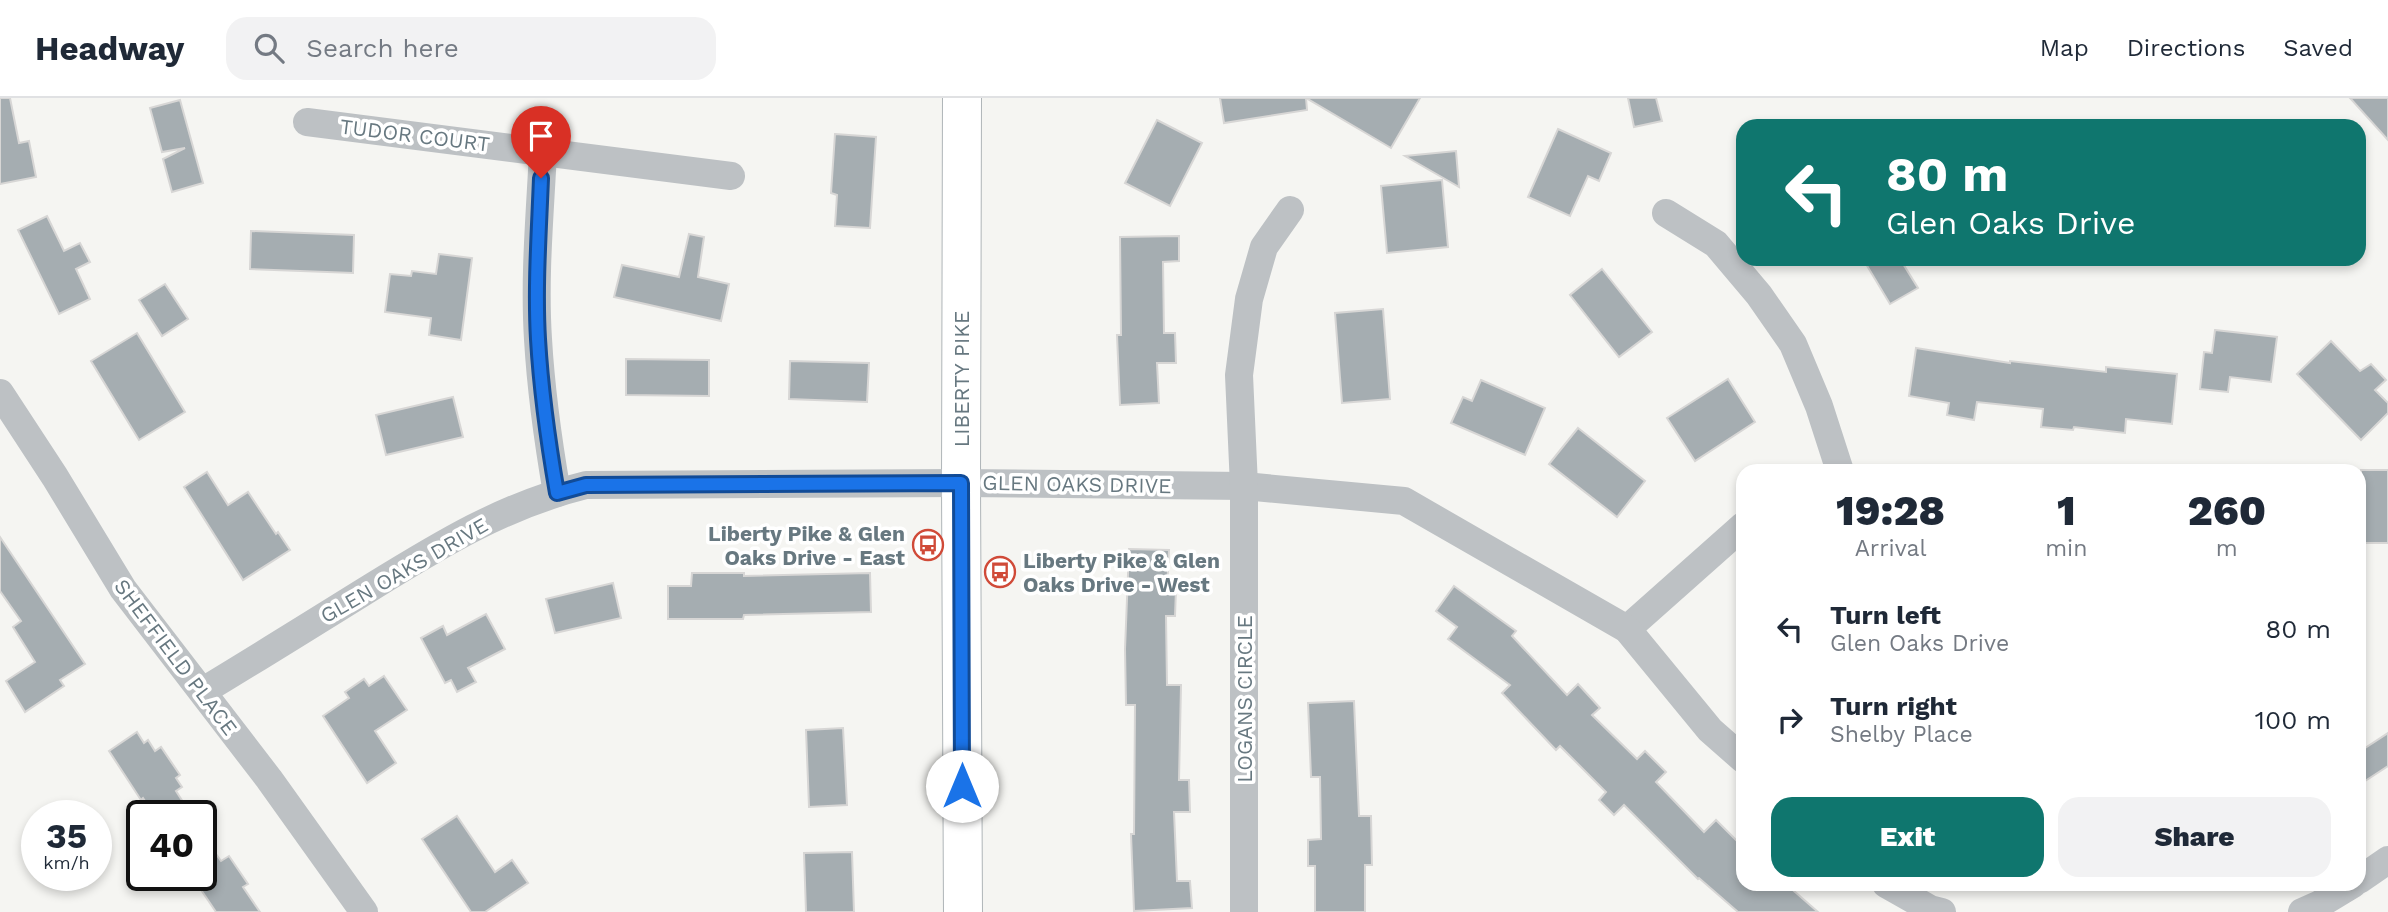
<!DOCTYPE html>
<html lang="en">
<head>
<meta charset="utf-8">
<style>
  body { margin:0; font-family:"Work Sans",sans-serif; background:#f2f2f3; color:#1f2937; height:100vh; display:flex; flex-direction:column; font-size:26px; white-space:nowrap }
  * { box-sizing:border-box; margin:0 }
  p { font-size:23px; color:#747a83 }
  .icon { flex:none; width:38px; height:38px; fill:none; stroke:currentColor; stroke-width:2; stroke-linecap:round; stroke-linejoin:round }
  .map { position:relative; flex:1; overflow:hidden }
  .drawer { position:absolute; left:1736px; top:366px; width:630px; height:427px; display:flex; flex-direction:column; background:#fff; border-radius:21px; box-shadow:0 4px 10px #0003 }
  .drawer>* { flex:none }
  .hud { position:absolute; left:1736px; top:21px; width:630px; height:147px; border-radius:21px; box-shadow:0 4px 10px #0003; background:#0f766e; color:#fff; overflow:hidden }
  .speed { position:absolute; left:21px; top:702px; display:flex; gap:14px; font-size:35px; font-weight:700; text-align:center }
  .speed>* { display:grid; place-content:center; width:91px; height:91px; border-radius:50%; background:#fff; box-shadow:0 4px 10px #0003; line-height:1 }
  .speed small { font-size:18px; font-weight:400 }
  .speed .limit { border:4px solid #111; border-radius:10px; background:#fff; color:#111 }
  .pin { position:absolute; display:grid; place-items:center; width:60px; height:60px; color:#fff; margin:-72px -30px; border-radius:50% 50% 50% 0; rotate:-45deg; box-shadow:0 0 7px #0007 }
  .pin .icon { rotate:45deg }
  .me { position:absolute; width:77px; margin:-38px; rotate:0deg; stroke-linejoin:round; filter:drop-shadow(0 0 5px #0008) }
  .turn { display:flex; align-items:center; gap:24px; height:147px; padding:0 35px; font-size:32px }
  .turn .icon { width:91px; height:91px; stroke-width:2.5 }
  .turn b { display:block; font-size:49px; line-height:60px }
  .eta { display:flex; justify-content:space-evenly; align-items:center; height:119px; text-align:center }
  .eta b { font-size:42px; font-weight:800; line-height:49px }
  .button { display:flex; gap:14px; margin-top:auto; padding:14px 35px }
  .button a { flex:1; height:80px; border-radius:21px; background:#0f766e; color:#fff; font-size:28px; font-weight:800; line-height:80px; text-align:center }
  .button a+a { background:#f2f2f3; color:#1f2937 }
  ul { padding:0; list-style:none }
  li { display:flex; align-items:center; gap:21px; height:91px; padding:0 35px }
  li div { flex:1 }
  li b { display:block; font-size:26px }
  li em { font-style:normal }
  header { display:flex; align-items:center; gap:42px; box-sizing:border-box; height:98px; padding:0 35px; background:#fff; border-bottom:2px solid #e0e1e3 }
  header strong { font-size:33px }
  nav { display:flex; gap:38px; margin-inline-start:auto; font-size:24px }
  .search { width:490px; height:63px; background:#f2f2f3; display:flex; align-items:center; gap:18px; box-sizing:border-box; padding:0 24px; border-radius:21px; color:#747a83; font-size:26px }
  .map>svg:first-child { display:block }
  .building { fill:#a5adb1; stroke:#d7d6d5; stroke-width:2 }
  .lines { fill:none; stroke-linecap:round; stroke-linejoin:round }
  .secondary-casing { stroke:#afb5b8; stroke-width:40 }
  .street { stroke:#bdc1c4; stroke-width:28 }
  .secondary { stroke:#fff; stroke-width:38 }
  .route-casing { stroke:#114b97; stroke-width:18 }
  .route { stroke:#1a73e8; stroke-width:12 }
  .labels { text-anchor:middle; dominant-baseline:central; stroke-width:7; stroke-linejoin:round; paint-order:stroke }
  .street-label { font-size:21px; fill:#677880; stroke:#fff }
  .poi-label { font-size:21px; font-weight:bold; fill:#677880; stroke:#fff; text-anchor:end }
</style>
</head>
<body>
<header>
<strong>Headway</strong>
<div class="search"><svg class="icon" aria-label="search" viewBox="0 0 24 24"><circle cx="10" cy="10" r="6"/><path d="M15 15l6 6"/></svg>Search here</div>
<nav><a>Map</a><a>Directions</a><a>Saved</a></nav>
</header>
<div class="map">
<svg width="2388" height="814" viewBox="0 0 2388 814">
  <rect width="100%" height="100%" fill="#f5f5f2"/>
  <g class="building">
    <path d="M0,0H10L19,45L29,43L36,79L0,86Z"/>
    <path d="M1220,0H1306L1307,12L1224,25Z"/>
    <path d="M1306,0H1420L1391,50Z"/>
    <path d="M1628,0H1656L1662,23L1634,29Z"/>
    <path d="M2350,0H2388V42Z"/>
    <path d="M180,2L203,85L172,94L163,61L185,50L162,54L150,10Z"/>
    <path d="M1157,22L1202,45L1170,108L1125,85Z"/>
    <path d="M1558,31L1611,55L1599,83L1588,78L1570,118L1528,99Z"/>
    <path d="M835,36L876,39L870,130L835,128L837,97L831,95Z"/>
    <path d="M1456,53L1459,89L1405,58Z"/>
    <path d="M1442,82L1448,149L1387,155L1381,88Z"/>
    <path d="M47,118L64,153L80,145L90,164L76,171L90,201L59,216L18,132Z"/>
    <path d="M251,133L354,137L353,175L250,171Z"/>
    <path d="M689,136L704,139L698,179L729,186L721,223L614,199L622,167L679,179Z"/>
    <path d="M1179,138V163L1163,164L1164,235H1175L1176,265H1157L1159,305L1120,307L1117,237H1121L1120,139Z"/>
    <path d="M439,156L472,160L461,242L429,237L431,220L385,214L390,176L411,178L412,173L436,176Z"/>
    <path d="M1863,161H1900L1918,190L1890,206Z"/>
    <path d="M1602,171L1652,234L1619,259L1570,197Z"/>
    <path d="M165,186L188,221L162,238L139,202Z"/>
    <path d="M1383,211L1390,301L1342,305L1335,215Z"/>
    <path d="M2215,232L2277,239L2271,284L2230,279L2228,294L2200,291L2204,254L2212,255Z"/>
    <path d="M137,235L185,314L139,342L91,263Z"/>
    <path d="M2331,243L2360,273L2371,266L2386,282L2375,292L2388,305V315L2361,342L2297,276Z"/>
    <path d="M1916,250L2010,265V263L2106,274V269L2177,276L2172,326L2126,321L2125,335L2074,329L2073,332L2041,329L2043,311L1977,304L1974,322L1947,317L1949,305L1909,298Z"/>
    <path d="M626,261L709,262V298L626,297Z"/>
    <path d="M790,263L869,265L867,304L789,301Z"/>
    <path d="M1728,281L1755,324L1695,363L1667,320Z"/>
    <path d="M1481,282L1545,310L1525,357L1451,325L1463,299L1472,303Z"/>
    <path d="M453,299L463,339L386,357L376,317Z"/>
    <path d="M1578,330L1645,383L1617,419L1549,366Z"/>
    <path d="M2361,372H2388V445H2360Z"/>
    <path d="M207,374L228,407L248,394L276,436L278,434L290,452L243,482L184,389Z"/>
    <path d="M0,439L85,566L60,582L64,588L25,614L6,583L35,564L13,529L21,523L0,493Z"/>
    <path d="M1129,451L1169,452L1167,491H1176L1175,518H1166L1167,587H1181L1179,682H1189L1190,714H1174L1177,783H1190L1192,810L1134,813L1131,736H1134L1135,607H1126L1125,551Z"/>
    <path d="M692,475H744V478L870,475L871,514L744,517L743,521H668V488H691Z"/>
    <path d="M613,485L621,520L555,535L546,501Z"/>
    <path d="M1454,488L1516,533L1512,538L1567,597L1578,586L1600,610L1592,617L1637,661L1645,653L1666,674L1656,684L1704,734L1716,722L1743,749V786H1786L1818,814H1738L1699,780L1698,781L1624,707L1614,717L1599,702L1606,694L1560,648L1556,652L1502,595L1510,587L1448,541L1457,529L1436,513Z"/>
    <path d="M486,516L505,551L468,570L476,584L457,594L451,582L445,585L421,540L443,528L447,537Z"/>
    <path d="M384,578L407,612L375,633L396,665L367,685L323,618L349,600L345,594L364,581L369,588Z"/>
    <path d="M1354,603L1359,718H1371L1372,767H1365V814H1315V768H1308V742L1321,741L1320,679H1311L1308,605Z"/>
    <path d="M843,630L847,707L809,709L806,632Z"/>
    <path d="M137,634L144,645L148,642L155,653L161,649L180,677L176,680L182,689L176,693L192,718H155L143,700L141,702L109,653Z"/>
    <path d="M2388,635V668L2359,687V654Z"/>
    <path d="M457,718L495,774L512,762L528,785L485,814H471L422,741Z"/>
    <path d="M201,735L221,763L229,758L248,786L243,789L260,814H216L191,777H201Z"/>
    <path d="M852,754L854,814H806L804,755Z"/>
  </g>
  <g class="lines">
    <g class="secondary-casing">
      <path id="secondary" d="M962,0L961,385L963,814"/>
    </g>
    <g class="street">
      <path d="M307,24L731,78"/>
      <path d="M543,54C540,116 534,179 538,241C541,293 548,343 557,395"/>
      <path d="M1666,115L1716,146L1759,197L1793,246L1819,308L1840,373"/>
      <path d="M0,295L55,379L123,491L269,681L364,814"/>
      <path d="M1627,531L1743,428"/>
      <path d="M203,593C256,561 309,528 362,495C435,450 501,408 586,387L961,385L1244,388L1404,403L1627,531L1710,632L1743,661"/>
      <path d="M2359,782L2388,762"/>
      <path d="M1886,786L1930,811L1942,814"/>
      <path d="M1244,814V388L1239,277L1249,201L1264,149L1290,112"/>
      <path d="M2302,814L2320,806L2353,786"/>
    </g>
    <use href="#secondary" class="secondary"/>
  </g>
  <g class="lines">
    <g class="route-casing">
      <path id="route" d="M541,80C539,134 535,188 538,241C541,293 548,343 557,395L586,387L961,385L962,688"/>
    </g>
    <use href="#route" class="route"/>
  </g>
  <defs>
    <g id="bus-ring" transform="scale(1.575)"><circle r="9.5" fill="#fff" stroke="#d04a38" stroke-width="1.5"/><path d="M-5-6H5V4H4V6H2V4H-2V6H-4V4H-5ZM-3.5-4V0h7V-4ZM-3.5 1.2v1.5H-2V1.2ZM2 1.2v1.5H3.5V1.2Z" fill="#d04a38"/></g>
  </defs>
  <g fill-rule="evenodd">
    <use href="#bus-ring" x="928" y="447"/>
    <use href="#bus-ring" x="1000" y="474"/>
  </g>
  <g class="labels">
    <g class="street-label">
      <text transform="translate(415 37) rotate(7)">TUDOR COURT</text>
      <text transform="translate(961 281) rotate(-90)">LIBERTY PIKE</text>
      <text transform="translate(1077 386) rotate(1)">GLEN OAKS DRIVE</text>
      <text transform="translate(404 472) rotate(-30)">GLEN OAKS DRIVE</text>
      <text transform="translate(176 559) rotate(53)">SHEFFIELD PLACE</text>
      <text transform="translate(1244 601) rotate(-90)">LOGANS CIRCLE</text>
    </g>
    <g class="poi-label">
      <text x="905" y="435">Liberty Pike &amp; Glen<tspan x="905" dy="24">Oaks Drive - East</tspan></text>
      <text x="1023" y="462" text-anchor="start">Liberty Pike &amp; Glen<tspan x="1023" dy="24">Oaks Drive - West</tspan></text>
    </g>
  </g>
</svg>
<div class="speed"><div>35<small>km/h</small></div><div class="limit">40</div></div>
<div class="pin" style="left:541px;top:80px;background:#d93025"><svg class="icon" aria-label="arrive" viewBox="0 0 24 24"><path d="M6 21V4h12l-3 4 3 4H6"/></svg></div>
<svg class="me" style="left:962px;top:688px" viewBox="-20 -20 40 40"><circle r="19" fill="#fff"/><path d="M0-13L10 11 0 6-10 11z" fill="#1a73e8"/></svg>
<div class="hud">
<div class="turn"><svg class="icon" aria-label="left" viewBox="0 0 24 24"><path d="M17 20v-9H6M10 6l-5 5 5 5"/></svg><div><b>80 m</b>Glen Oaks Drive</div></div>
</div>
<section class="drawer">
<div class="eta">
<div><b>19:28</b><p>Arrival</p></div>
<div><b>1</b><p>min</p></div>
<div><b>260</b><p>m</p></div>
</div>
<ul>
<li><svg class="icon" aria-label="left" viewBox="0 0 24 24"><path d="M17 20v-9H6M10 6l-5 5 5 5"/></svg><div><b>Turn left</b><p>Glen Oaks Drive</p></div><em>80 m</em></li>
<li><svg class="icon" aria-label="right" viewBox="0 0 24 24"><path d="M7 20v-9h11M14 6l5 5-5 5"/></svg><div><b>Turn right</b><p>Shelby Place</p></div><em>100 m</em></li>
</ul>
<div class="button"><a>Exit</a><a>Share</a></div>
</section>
</div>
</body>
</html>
